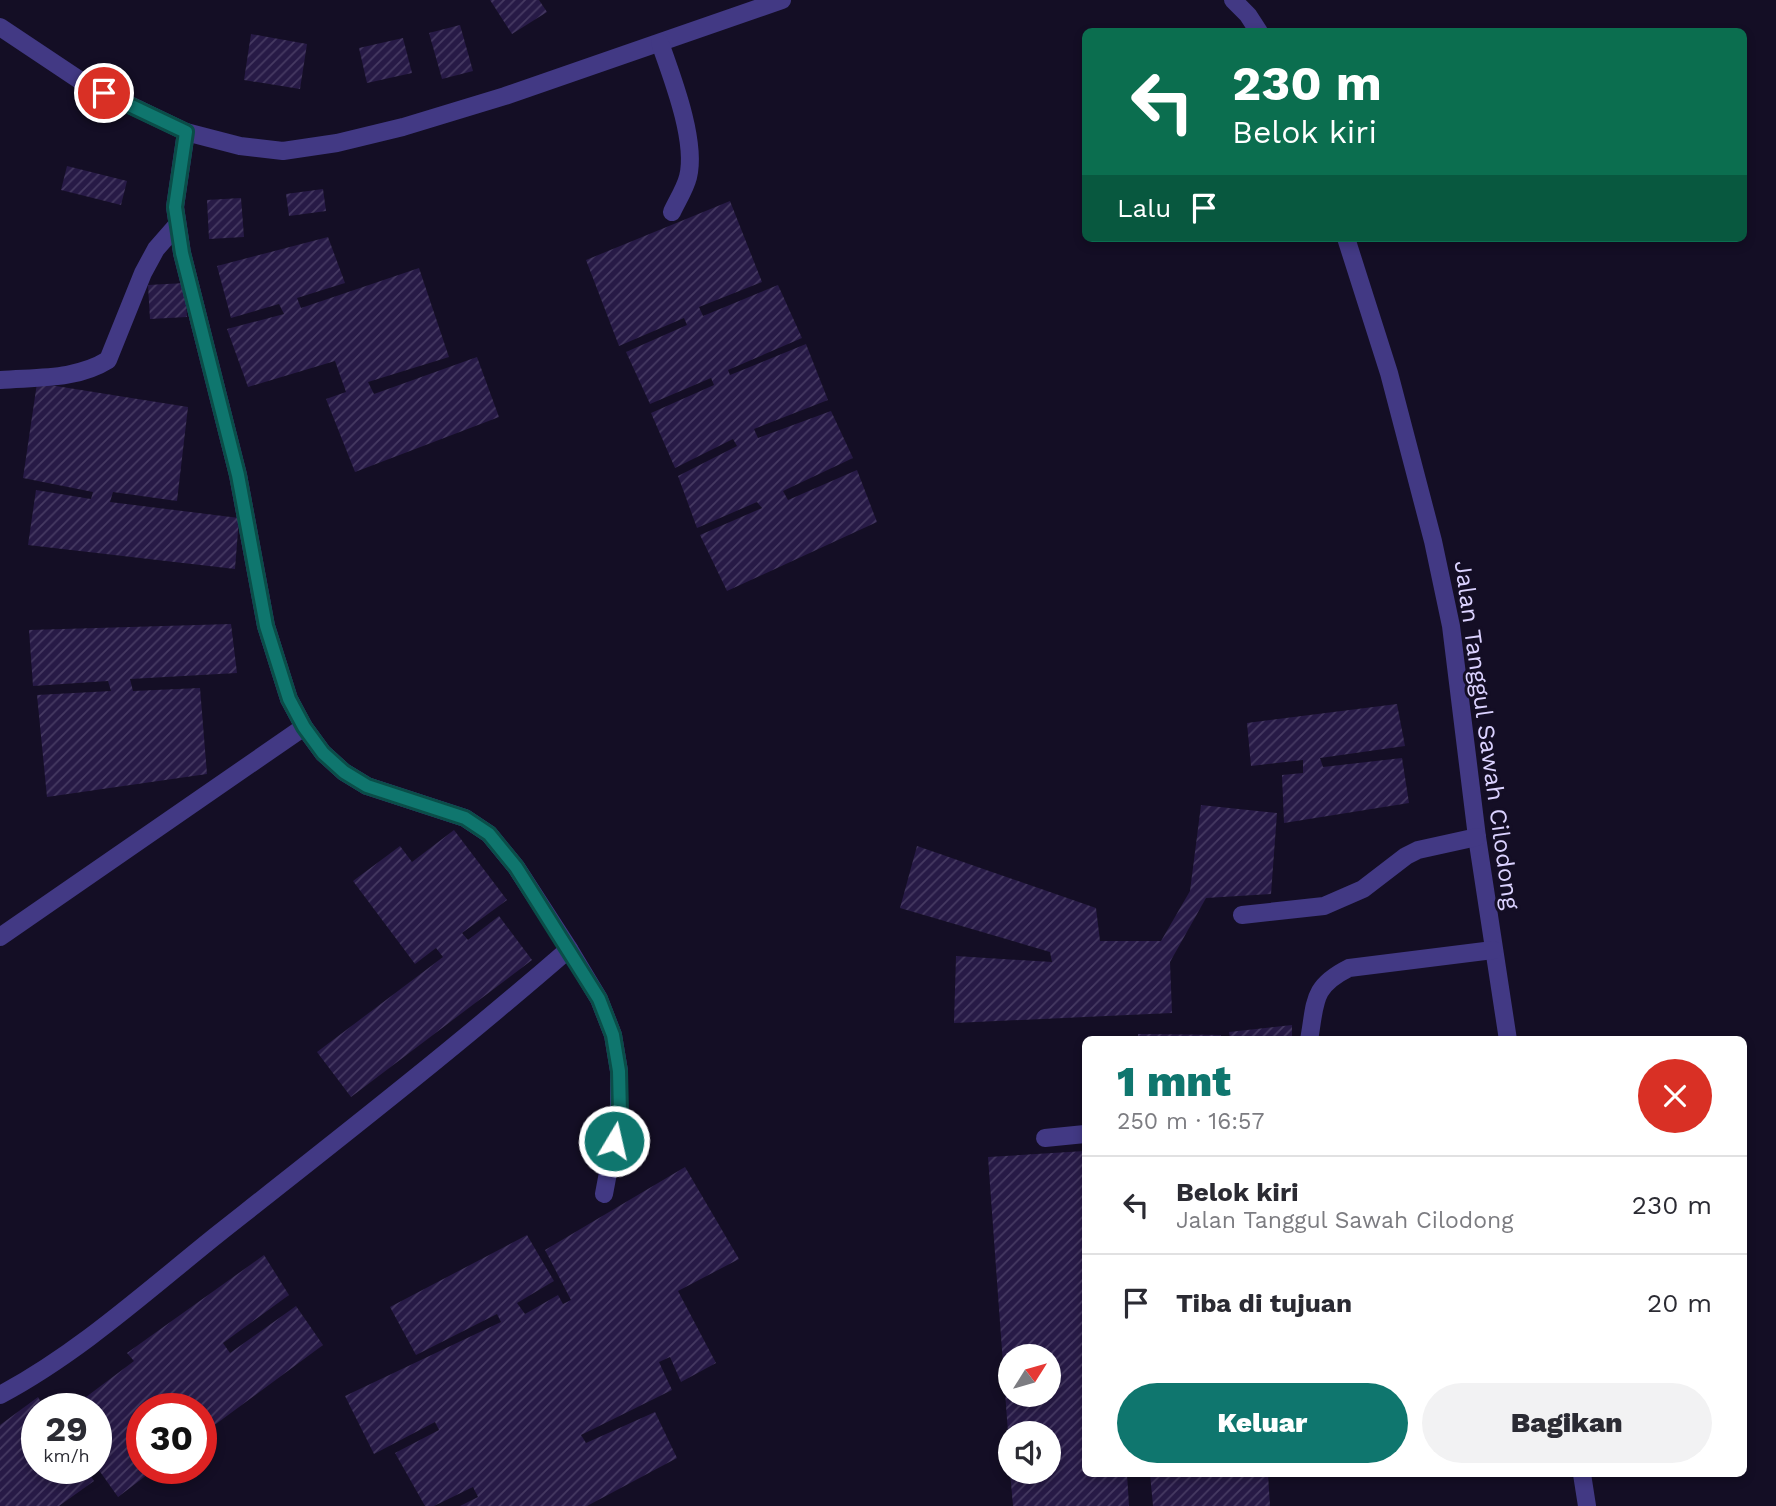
<!DOCTYPE html>
<html lang="id">
<head>
<meta charset="utf-8">
<style>
  body { margin:0; font-family:"Work Sans",sans-serif; background:#f2f2f3; color:#2b2b33; height:100vh; display:flex; flex-direction:column; font-size:26px; white-space:nowrap }
  * { box-sizing:border-box; margin:0 }
  p { font-size:23px; color:#7c7c81 }
  .icon { flex:none; width:38px; height:38px; fill:none; stroke:currentColor; stroke-width:2; stroke-linecap:round; stroke-linejoin:round }
  .map { position:relative; flex:1; overflow:hidden }
  .sheet { position:absolute; left:1082px; top:1036px; width:665px; height:441px; display:flex; flex-direction:column; background:#fff; border-radius:10px; box-shadow:0 4px 10px #0003 }
  .sheet>* { flex:none }
  .top-card { position:absolute; left:1082px; top:28px; width:665px; height:214px; border-radius:10px; box-shadow:0 4px 10px #0003; background:#0b6e4f; color:#fff; overflow:hidden }
  .needle { width:46px; rotate:53deg }
  .tools { position:absolute; left:998px; top:1344px; display:grid; gap:14px }
  .tools a { display:grid; place-items:center; width:63px; height:63px; border-radius:50%; background:#fff; box-shadow:0 4px 10px #0003; font-size:35px }
  .speed { position:absolute; left:21px; top:1393px; display:flex; gap:14px; font-size:35px; font-weight:700; text-align:center }
  .speed>* { display:grid; place-content:center; width:91px; height:91px; border-radius:50%; background:#fff; box-shadow:0 4px 10px #0003; line-height:1 }
  .speed small { font-size:18px; font-weight:400 }
  .speed .limit { border:10px solid #d22; background:#fff; color:#111 }
  .pin { position:absolute; display:grid; place-items:center; width:60px; height:60px; color:#fff; margin:-30px; border:4px solid #fff; border-radius:50%; box-shadow:0 2px 7px #0007 }
  .me { position:absolute; width:77px; margin:-38px; rotate:9deg; stroke-linejoin:round; filter:drop-shadow(0 0 5px #0008) }
  .turn { display:flex; align-items:center; gap:24px; height:147px; padding:0 35px; font-size:32px }
  .turn .icon { width:91px; height:91px; stroke-width:2.5 }
  .turn b { display:block; font-size:49px; line-height:60px }
  .then { display:flex; align-items:center; height:66px; padding:0 35px; background:#0003; gap:14px; font-size:26px }
  .round { display:grid; place-items:center; flex:none; width:74px; height:74px; border-radius:37px; background:#f2f2f3 }
  .head { display:flex; align-items:center; justify-content:space-between; height:119px; padding:0 35px }
  h1 { font-size:42px; font-weight:800; line-height:52px; color:#0f766e }
  .cta { display:flex; gap:14px; margin-top:auto; padding:14px 35px }
  .cta a { flex:1; height:80px; border-radius:42px; background:#0f766e; color:#fff; font-size:28px; font-weight:800; line-height:80px; text-align:center }
  .cta a+a { background:#f2f2f3; color:#2b2b33 }
  ul { padding:0; list-style:none }
  li { display:flex; align-items:center; gap:21px; height:98px; padding:0 35px; border-top:2px solid #e1e1e2 }
  li div { flex:1 }
  li b { display:block; font-size:26px }
  li em { font-style:normal }
  .map>svg:first-child { display:block }
  .building { fill:url(#building-hatch); fill-rule:evenodd }
  .lines { fill:none; stroke-linecap:round; stroke-linejoin:round }
  .minor { stroke:#423984; stroke-width:18 }
  .route-casing { stroke:#0a4d48; stroke-width:18 }
  .route { stroke:#0f766e; stroke-width:12 }
  .labels { text-anchor:middle; dominant-baseline:central; stroke-width:6; stroke-linejoin:round; paint-order:stroke }
  .street-label { font-size:24px; fill:#dbd2ff; stroke:#140e25 }
</style>
</head>
<body>
<div class="map">
<svg width="1776" height="1506" viewBox="0 0 1776 1506">
  <defs>
    <pattern id="building-hatch" width="6" height="6" patternUnits="userSpaceOnUse" patternTransform="scale(1.75)"><rect width="6" height="6" fill="#271a46"/><path d="M-1 1l2-2M0 6l6-6M5 7l2-2" fill="none" stroke="#463a62"/></pattern>
  </defs>
  <rect width="100%" height="100%" fill="#140e25"/>
  <g class="building">
    <path d="M490,0H539L547,12L512,34Z"/>
    <path d="M460,25L473,71L442,79L429,33Z"/>
    <path d="M251,34L307,44L300,89L244,80Z"/>
    <path d="M403,38L412,73L367,83L359,48Z"/>
    <path d="M67,166L127,181L121,205L61,190Z"/>
    <path d="M323,189L326,211L289,216L286,194Z"/>
    <path d="M241,198L244,237L209,239L207,200Z"/>
    <path d="M730,201L762,282L699,307L703,316L778,285L802,338L728,370L730,375L806,344L828,400L754,429L758,438L831,411L853,458L783,491L788,500L857,470L877,522L727,591L700,535L762,508L757,502L697,528L678,476L737,446L733,439L675,468L651,413L714,385L711,378L650,404L626,352L687,325L684,318L619,346L586,260Z"/>
    <path d="M328,237L345,283L297,298L301,308L419,268L449,357L368,382L374,394L477,357L499,417L355,472L326,399L346,392L335,361L248,387L227,329L284,314L279,304L231,318L217,266Z"/>
    <path d="M185,283L187,317L150,319L148,285Z"/>
    <path d="M37,383L188,407L177,501L113,492L110,502L239,518L235,569L28,545L36,490L91,499L93,492L23,478Z"/>
    <path d="M231,624L237,673L130,679L133,691L200,688L207,774L47,797L37,695L111,691L108,681L33,686L29,630Z"/>
    <path d="M1397,704L1405,746L1320,758L1323,767L1402,758L1409,803L1284,823L1282,775L1303,773V760L1251,766L1247,723Z"/>
    <path d="M1201,805L1277,813L1271,894L1206,898L1170,962L1172,1013L954,1023L956,956L1052,962L1050,952L900,908L917,846L1096,908L1100,941H1161L1190,891Z"/>
    <path d="M454,830L507,900L462,933L468,940L499,916L532,960L351,1097L317,1052L443,957L436,948L415,964L353,881L400,846L412,862Z"/>
    <path d="M1292,1025V1040H1230L1229,1032Z"/>
    <path d="M1138,1034L1221,1035V1040H1138Z"/>
    <path d="M1085,1151V1474H1127L1129,1506H1013L1010,1472H1048V1433H1008L988,1157ZM1010,1356H1048V1395H1010Z"/>
    <path d="M685,1167L739,1259L678,1291L716,1363L681,1382L670,1357L659,1362L672,1390L581,1435L586,1443L655,1412L677,1458L587,1506H460L478,1497L473,1487L434,1506H425L395,1453L439,1430L435,1422L374,1454L345,1396L501,1322L497,1314L416,1355L390,1307L527,1235L554,1281L517,1303L525,1314L558,1295L563,1304L571,1300L545,1250Z"/>
    <path d="M264,1255L289,1295L223,1343L230,1353L296,1306L323,1345L201,1435V1409H142V1468H156L118,1497L96,1466V1409H70L134,1361L127,1353Z"/>
    <path d="M38,1397L45,1409H37V1468H85L94,1481L59,1506H0V1425Z"/>
    <path d="M1150,1474H1268L1270,1506H1153Z"/>
  </g>
  <g class="lines">
    <g class="minor">
      <path d="M1233,0L1248,15L1259,32"/>
      <path d="M0,27L84,83L186,132L240,146L283,151L337,143L403,127L505,96L782,0"/>
      <path d="M660,43C672,77 697,141 688,177C685,189 677,201 672,212"/>
      <path d="M186,132L175,207L182,253L238,475L266,626L289,699L304,727L323,753L344,772L367,786L465,818L489,834L516,867L569,949L599,999L613,1035L619,1071V1114L604,1194"/>
      <path d="M1346,238L1389,373L1433,541L1451,626L1477,837L1508,1040"/>
      <path d="M0,380C37,377 76,380 108,360L143,273L156,249L177,225"/>
      <path d="M1242,915L1324,906L1363,889L1406,856L1418,850L1477,837"/>
      <path d="M0,937L304,727"/>
      <path d="M1309,1040C1316,1002 1311,987 1349,968L1493,950"/>
      <path d="M1045,1138L1085,1134"/>
      <path d="M0,1395C79,1353 148,1290 218,1234C336,1141 455,1048 569,949"/>
      <path d="M1582,1474L1587,1506"/>
    </g>
  </g>
  <g class="lines">
    <g class="route-casing">
      <path id="route" d="M104,93L186,132L175,207L182,253L238,475L266,626L289,699L304,727L323,753L344,772L367,786L465,818L489,834L516,867L599,999L613,1035L619,1071L620,1114L614,1141"/>
    </g>
    <use href="#route" class="route"/>
  </g>
  <g class="labels">
    <g class="street-label">
      <text transform="translate(1487 735) rotate(82)">Jalan Tanggul Sawah Cilodong</text>
    </g>
  </g>
</svg>
<div class="tools">
<a><svg class="needle" viewBox="-14 -14 28 28"><path d="M0-13l5 13h-10z" fill="#e53935"/><path d="M0 13l5-13h-10z" fill="#7c7c81"/></svg></a>
<a><svg class="icon" aria-label="sound" viewBox="0 0 24 24"><path d="M4 9h4l5-4v14l-5-4H4zM17 9q2 3 0 6"/></svg></a>
</div>
<div class="speed"><div>29<small>km/h</small></div><div class="limit">30</div></div>
<div class="pin" style="left:104px;top:93px;background:#d93025"><svg class="icon" aria-label="arrive" viewBox="0 0 24 24"><path d="M6 21V4h12l-3 4 3 4H6"/></svg></div>
<svg class="me" style="left:614px;top:1141px" viewBox="-20 -20 40 40"><circle r="17" fill="#0f766e" stroke="#fff" stroke-width="3"/><path d="M0-11L8 9 0 5-8 9z" fill="#fff"/></svg>
<div class="top-card">
<div class="turn"><svg class="icon" aria-label="left" viewBox="0 0 24 24"><path d="M17 20v-9H6M10 6l-5 5 5 5"/></svg><div><b>230 m</b>Belok kiri</div></div>
<div class="then">Lalu<svg class="icon" aria-label="arrive" viewBox="0 0 24 24"><path d="M6 21V4h12l-3 4 3 4H6"/></svg></div>
</div>
<section class="sheet">
<div class="head"><div><h1>1 mnt</h1><p>250 m · 16:57</p></div><a class="round" style="background:#d93025;color:#fff"><svg class="icon" aria-label="close" viewBox="0 0 24 24"><path d="M6 6l12 12M18 6L6 18"/></svg></a></div>
<ul>
<li><svg class="icon" aria-label="left" viewBox="0 0 24 24"><path d="M17 20v-9H6M10 6l-5 5 5 5"/></svg><div><b>Belok kiri</b><p>Jalan Tanggul Sawah Cilodong</p></div><em>230 m</em></li>
<li><svg class="icon" aria-label="arrive" viewBox="0 0 24 24"><path d="M6 21V4h12l-3 4 3 4H6"/></svg><div><b>Tiba di tujuan</b></div><em>20 m</em></li>
</ul>
<div class="cta"><a>Keluar</a><a>Bagikan</a></div>
</section>
</div>
</body>
</html>
